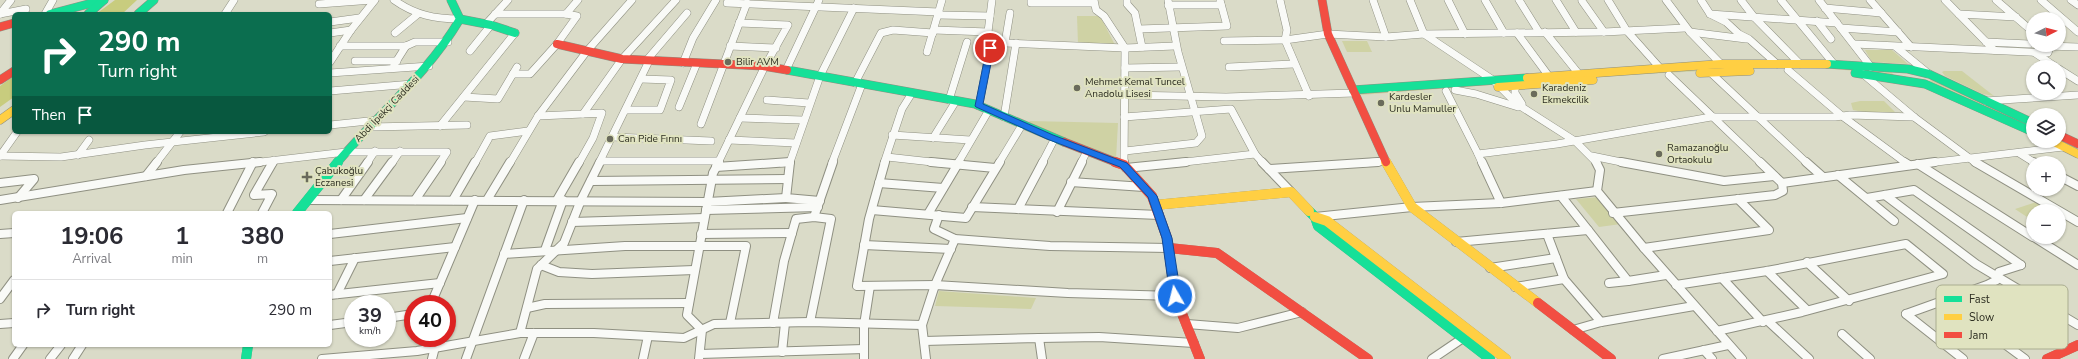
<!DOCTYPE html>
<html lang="en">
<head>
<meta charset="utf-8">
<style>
  body { margin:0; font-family:"Nunito Sans",sans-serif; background:#f2f2f3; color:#2b2b33; height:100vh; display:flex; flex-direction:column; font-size:15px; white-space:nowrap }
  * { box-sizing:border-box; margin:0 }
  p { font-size:13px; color:#7c7c81 }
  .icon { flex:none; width:22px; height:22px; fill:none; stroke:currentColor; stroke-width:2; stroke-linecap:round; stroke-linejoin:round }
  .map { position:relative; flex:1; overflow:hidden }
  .drawer { position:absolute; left:12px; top:211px; width:320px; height:136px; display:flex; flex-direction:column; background:#fff; border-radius:6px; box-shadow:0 1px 3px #0004 }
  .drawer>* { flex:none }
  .guide { position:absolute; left:12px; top:12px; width:320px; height:122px; border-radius:6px; box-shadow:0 1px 3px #0004; background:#0b6e4f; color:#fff; overflow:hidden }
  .needle { width:26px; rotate:84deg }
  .buttons { position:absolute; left:2026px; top:12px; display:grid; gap:8px }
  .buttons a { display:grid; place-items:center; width:40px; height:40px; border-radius:50%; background:#fff; box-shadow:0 1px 3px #0004; font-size:20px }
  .speed { position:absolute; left:344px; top:295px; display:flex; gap:8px; font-size:20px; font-weight:700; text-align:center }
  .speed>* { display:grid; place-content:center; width:52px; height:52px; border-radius:50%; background:#fff; box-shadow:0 1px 3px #0004; line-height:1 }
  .speed small { font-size:10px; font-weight:400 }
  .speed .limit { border:6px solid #d22; background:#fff; color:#111 }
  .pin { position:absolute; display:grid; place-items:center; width:34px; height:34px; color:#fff; margin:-17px; border:2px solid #fff; border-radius:50%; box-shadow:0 1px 4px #0007 }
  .me { position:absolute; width:44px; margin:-22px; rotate:352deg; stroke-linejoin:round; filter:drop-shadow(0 0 3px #0008) }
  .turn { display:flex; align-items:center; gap:14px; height:84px; padding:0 20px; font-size:18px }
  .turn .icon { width:52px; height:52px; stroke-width:2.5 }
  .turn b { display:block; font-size:28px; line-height:34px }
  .then { display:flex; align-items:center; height:38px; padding:0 20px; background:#0003; gap:8px; font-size:15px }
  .eta { display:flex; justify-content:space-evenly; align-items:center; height:68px; text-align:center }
  .eta b { font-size:24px; font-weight:700; line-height:28px }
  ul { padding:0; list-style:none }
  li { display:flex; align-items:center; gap:12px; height:60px; padding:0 20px; border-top:1px solid #e1e1e2 }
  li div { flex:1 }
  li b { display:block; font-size:15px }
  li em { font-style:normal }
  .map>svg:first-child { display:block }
  .green { fill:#cfd2a4 }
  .water { fill:#c8cc7e }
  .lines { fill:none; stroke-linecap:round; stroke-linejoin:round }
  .street-far1-casing { stroke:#8f9082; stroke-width:8 }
  .street-casing { stroke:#8f9082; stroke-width:10 }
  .fast-far1-casing { stroke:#8f9082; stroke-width:9 }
  .fast-casing { stroke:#8f9082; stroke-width:10 }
  .slow-far1-casing { stroke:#8f9082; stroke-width:9 }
  .slow-casing { stroke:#8f9082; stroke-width:10 }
  .jam-far1-casing { stroke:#8f9082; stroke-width:9 }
  .jam-casing { stroke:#8f9082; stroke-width:10 }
  .street-far1 { stroke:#f9faf7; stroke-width:7 }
  .street { stroke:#f9faf7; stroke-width:8 }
  .fast-far1 { stroke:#16e098; stroke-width:8 }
  .fast { stroke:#16e098; stroke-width:10 }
  .slow-far1 { stroke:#ffcf43; stroke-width:8 }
  .slow { stroke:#ffcf43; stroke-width:10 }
  .jam-far1 { stroke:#f24e42; stroke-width:8 }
  .jam { stroke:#f24e42; stroke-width:10 }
  .route { fill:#1a73e8; stroke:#114b97 }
  .poi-dot { fill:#6a6b5b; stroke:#e0e3c0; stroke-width:1.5 }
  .labels { text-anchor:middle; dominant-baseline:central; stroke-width:4; stroke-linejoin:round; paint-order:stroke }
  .poi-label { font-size:10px; fill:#2d2e21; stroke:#e0e3c0; text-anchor:start }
  .street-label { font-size:10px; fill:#2d2e21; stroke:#e0e3c0 }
  .key { fill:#e0e3c0; stroke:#aaad90; stroke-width:1 }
  .key-label { font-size:11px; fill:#2d2e21 }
</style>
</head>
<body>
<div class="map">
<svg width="2078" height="359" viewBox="0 0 2078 359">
  <rect width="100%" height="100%" fill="#dadbc8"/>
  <g class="green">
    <path d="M1077,16H1100L1115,45L1078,44Z"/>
    <path d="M1342,41H1367L1372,52H1347Z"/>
    <path d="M1865,50H1892L1908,64L1872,62Z"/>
    <path d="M1756,66L1838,67L1890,70L1895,77C1832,64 1768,68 1704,71C1637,74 1569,79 1502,84L1499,81Z"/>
    <path d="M1944,71H1962L1994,96L1983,94L1945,76L1942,72Z"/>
    <path d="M1932,80L2033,126V129L1926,82Z"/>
    <path d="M1489,82L1491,85L1361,95L1360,91Z"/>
    <path d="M1860,101H1884L1895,112C1882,115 1866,113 1853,110L1851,103Z"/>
    <path d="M1029,121L1118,123L1116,159L1032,126Z"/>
    <path d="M1600,197L1621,224L1599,227L1576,199Z"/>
    <path d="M2036,202L2051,211H2033V221L2015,209Z"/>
    <path d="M939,291L1036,298L1031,309L935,306Z"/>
  </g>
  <g class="water">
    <path d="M115,0H137L122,14H96Z"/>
    <path d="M14,76V97L0,107V86Z"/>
  </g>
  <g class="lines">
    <g class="street-far1-casing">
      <g id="street-far1">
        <path d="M394,0C415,15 435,19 460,19"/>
        <path d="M1031,0V3H1094"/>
        <path d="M1094,0L1096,10L1104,16L1125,48L1124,163"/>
        <path d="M1127,0V4L1135,13L1142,47"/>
        <path d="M1280,0L1287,30L1285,40L1309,96"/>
        <path d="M1373,0L1386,37"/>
        <path d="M1410,0L1424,34L1493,80L1517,104L1575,141L1597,163"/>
        <path d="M1448,0L1465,34"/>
        <path d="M1485,0L1504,33"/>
        <path d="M1519,0L1539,32"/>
        <path d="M1556,0L1576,32"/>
        <path d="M1608,0L1627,31L1660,68"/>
        <path d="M1666,0L1690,32L1746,39"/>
        <path d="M1701,0L1710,14L1726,22L1739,34L1749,39L1777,64"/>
        <path d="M1741,0L1754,17L1800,64"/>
        <path d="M1781,0L1834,64"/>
        <path d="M1819,0L1871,67"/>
        <path d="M1870,0L1911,47"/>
        <path d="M1945,0L1994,50"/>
        <path d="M1996,0L2033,32"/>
        <path d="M2041,0L2078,32"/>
        <path d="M2071,0L2078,5"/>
        <path d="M1582,1L1604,32"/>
        <path d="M727,3L939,12"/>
        <path d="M319,4L373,0"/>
        <path d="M1168,5H1221"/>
        <path d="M1825,8L1881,13"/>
        <path d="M1010,13L1005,43L1125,48L1175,46"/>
        <path d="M0,14L26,9"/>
        <path d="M0,14L11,0"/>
        <path d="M45,14L53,0"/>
        <path d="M225,14L234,0"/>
        <path d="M495,14H566L577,16L557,44L530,74H513"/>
        <path d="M566,14L578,0"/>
        <path d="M1710,14L1837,23"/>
        <path d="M1959,14L2016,17"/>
        <path d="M938,15L990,16"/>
        <path d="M1817,21L1831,39"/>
        <path d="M330,22L359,18"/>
        <path d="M486,24L508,0"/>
        <path d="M1841,28L1898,32"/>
        <path d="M1139,29L1227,26L1220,0"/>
        <path d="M934,30L988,32"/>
        <path d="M1545,32L1578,73"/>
        <path d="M1690,32L1721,64"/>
        <path d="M330,33L351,30"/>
        <path d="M395,33L418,14"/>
        <path d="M1517,33L1548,75"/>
        <path d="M1224,41L1285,40L1328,34L1386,37L1424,34L1604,32L1685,28"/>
        <path d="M1986,42L2029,44"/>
        <path d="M1854,44L2048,53L2049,50L2046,45"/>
        <path d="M340,46H406L415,42H448"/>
        <path d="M730,46L776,48"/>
        <path d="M2047,46L2078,47"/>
        <path d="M1896,47L1929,74"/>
        <path d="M470,51L491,25"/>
        <path d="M927,52L942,0"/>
        <path d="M2035,53L2056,67"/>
        <path d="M355,61H397"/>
        <path d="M646,61L687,13"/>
        <path d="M330,62L351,30L375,0"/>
        <path d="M683,63L693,38L716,0"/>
        <path d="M394,65L406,46"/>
        <path d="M1229,67L1294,64"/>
        <path d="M1125,68L1180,67"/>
        <path d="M2059,69L2078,81"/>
        <path d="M786,70L819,0"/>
        <path d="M1788,70L1842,116L1906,163"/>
        <path d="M330,73L429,66"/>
        <path d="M1711,73L1807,163"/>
        <path d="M1863,74L1914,117L1976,163"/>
        <path d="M1669,75L1761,163"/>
        <path d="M855,83L881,33L893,30L933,33"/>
        <path d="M1518,85L1515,88V93L1522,104"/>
        <path d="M1455,90L1476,94L1518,107"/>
        <path d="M330,91L412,84"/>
        <path d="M1446,91L1478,154"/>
        <path d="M1126,95L1226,97L1354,93"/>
        <path d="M464,97L498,99L517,67"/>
        <path d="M767,100L809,103"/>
        <path d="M949,100L967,42"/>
        <path d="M1986,101L2078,95"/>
        <path d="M979,106L990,48L987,40L992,0"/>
        <path d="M679,107L697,63"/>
        <path d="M626,110H660L671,80L641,79"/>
        <path d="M538,116L583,114L622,59L676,0"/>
        <path d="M1004,117L1016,43"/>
        <path d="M1124,117L1231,109L1255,154"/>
        <path d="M740,118L803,120"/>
        <path d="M701,124L747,3"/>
        <path d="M330,125L378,120"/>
        <path d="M440,126L515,33"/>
        <path d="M370,127L467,125"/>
        <path d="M892,135L970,140"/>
        <path d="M613,137L711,141"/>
        <path d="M933,138L956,101"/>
        <path d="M729,140L796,143"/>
        <path d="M1125,151L1196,143L1202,136L1178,52L1168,0"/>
        <path d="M2019,153L2035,163"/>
        <path d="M78,155L89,140"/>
        <path d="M0,156L61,157L145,145L264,132"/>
        <path d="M0,156L17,132"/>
        <path d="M1592,156L1626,163"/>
        <path d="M887,157L941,163"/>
        <path d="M601,161H719"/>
        <path d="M156,163L180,132"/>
        <path d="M251,163L346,152H447L440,163"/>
        <path d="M273,163L274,160"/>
        <path d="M367,163L375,151"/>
        <path d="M392,163L400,151"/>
        <path d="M475,163L490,136L528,131"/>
        <path d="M510,163L538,116L587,51L632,0"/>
        <path d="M579,163L593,138L602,113L583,114"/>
        <path d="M599,163L649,61"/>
        <path d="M718,163L765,66L788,25L739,23"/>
        <path d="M782,163L790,162L820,76L854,8"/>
        <path d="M832,163L862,84"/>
        <path d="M884,163L902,109L912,93"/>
        <path d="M958,163L989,110"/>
        <path d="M999,163L1022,125"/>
        <path d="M1042,163L1055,138"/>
        <path d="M1081,163L1087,151"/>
        <path d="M1176,163L1255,154L1263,163"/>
        <path d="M1364,163L1386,161"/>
        <path d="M1482,163L1478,154L1557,144L1711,117H1835L1850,115L1914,117"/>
        <path d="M1928,163L2063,147"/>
      </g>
    </g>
    <g class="street-casing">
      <g id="street">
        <path d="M790,162L786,198L820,201"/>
        <path d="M885,162L869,219L857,286L935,285L1068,293L1175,296"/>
        <path d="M931,162L995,168"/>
        <path d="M1262,162L1291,192"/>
        <path d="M1482,162L1501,203"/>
        <path d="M1596,162L1600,170L1597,191L1644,248L1742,359"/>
        <path d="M1621,162L1724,181L1774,176"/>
        <path d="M1806,162L1823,177"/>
        <path d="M1904,162L1909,165"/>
        <path d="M1975,162L2078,222"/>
        <path d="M2033,162L2036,163"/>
        <path d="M1918,164L2033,237"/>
        <path d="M1124,165V162"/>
        <path d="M716,167L790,162"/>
        <path d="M1126,168L1186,162"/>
        <path d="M1269,169L1378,162"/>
        <path d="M1838,175L1894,221"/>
        <path d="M146,176L157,162"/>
        <path d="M2059,176L2078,186"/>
        <path d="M591,181L788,179"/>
        <path d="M1071,182L1144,187"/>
        <path d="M0,183L34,179L18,198"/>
        <path d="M879,183L943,188"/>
        <path d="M1782,183L1935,162"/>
        <path d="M1885,195L1976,264L2078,325"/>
        <path d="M1867,198L1914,190L2021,265"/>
        <path d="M0,200L184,170L260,162"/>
        <path d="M308,200L707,202L786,198"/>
        <path d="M341,200L368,162"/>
        <path d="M364,200L392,162"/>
        <path d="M415,200L441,162"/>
        <path d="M453,200L475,162"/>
        <path d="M487,200L510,162"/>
        <path d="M557,200L579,162"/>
        <path d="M972,207L1159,215"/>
        <path d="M1018,209L1043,162"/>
        <path d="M706,210L818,207"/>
        <path d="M872,210L966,218L1000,162"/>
        <path d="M1057,212L1082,162"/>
        <path d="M227,213L253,162"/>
        <path d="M262,213L272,194L254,195L273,162"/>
        <path d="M1613,213L1775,195L1783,191L1782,183L1760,162"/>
        <path d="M928,214L959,162"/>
        <path d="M939,215L934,229L955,239L1050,246L1169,248"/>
        <path d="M814,217L833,162"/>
        <path d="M1315,217L1412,207L1501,203L1597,191"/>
        <path d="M572,222L704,218"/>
        <path d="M1588,230L1628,281L1666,275"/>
        <path d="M0,234L14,233"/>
        <path d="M330,234L467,218"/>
        <path d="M701,234L792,233"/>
        <path d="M1547,234L1564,279L1601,322"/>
        <path d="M2034,237L2078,265"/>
        <path d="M1456,242L1588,230L1561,196"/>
        <path d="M864,245L951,249"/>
        <path d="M1644,248L1769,230L1738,199"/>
        <path d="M545,250L563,200"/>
        <path d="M504,254L625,246H746L730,323"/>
        <path d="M330,261L455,247"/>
        <path d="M1807,262L1849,301"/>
        <path d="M541,265L559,272L592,274L694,270"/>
        <path d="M1490,268L1556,258"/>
        <path d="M1767,271L1807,310"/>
        <path d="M1722,278L1763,322"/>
        <path d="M1609,283L1628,281"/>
        <path d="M1676,285L1767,271L1906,244L1943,274L1802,312L1717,331"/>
        <path d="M1515,287L1564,279"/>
        <path d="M337,294L355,258"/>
        <path d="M330,295L440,283"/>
        <path d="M0,299L14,280"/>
        <path d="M1945,300L2025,359"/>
        <path d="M431,304L475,200"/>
        <path d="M527,308L545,304L689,303"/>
        <path d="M1906,314L1987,285L1997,280L1999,272L2021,265"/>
        <path d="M1906,314L1963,359"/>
        <path d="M387,318L413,314"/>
        <path d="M1768,321L1809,359"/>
        <path d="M773,323L784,261L796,219L814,217L831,219L810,322"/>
        <path d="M0,324L14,323"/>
        <path d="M1187,324L1238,328L1302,312"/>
        <path d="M1980,324L2046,304"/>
        <path d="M330,325L353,322"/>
        <path d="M922,325L926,359"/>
        <path d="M1573,330L1601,322L1694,306"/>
        <path d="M520,333L537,269L564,243L581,200L600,162"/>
        <path d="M1842,334L1870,359"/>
        <path d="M1039,338L1099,337L1194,343"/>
        <path d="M924,341L1039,338L1042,359"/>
        <path d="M1704,350L1712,359"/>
        <path d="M782,352L785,323"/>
        <path d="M700,354L864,349"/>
        <path d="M13,359L23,345"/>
        <path d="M50,359L61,345"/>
        <path d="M73,359L82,345"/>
        <path d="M322,359L417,351L520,333H594L684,338L714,324L810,322L922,325L935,285L955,239"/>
        <path d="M432,359L435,347"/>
        <path d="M466,359L524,200"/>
        <path d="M524,359L534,333"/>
        <path d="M643,359L648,336"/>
        <path d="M699,359L702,330L687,315L713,173L719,162"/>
        <path d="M864,359V325L870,286"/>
        <path d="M1432,359L1463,338"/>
        <path d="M1663,359L1728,345"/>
      </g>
    </g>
    <g class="fast-far1-casing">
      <g id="fast-far1">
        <path d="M50,14L104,0"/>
        <path d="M88,14L104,0"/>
        <path d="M138,14L154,0"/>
        <path d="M460,19L491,25L515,33"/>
        <path d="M1827,64L1908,69L1929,74L2033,123"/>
        <path d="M787,70L975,104L1064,142"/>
        <path d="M1855,73L1925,84L2033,132"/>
        <path d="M1353,90L1527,78"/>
        <path d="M337,163C378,114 427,75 460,19L451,0"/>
      </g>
    </g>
    <g class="fast-casing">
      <g id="fast">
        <path d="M1309,211L1315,217L1318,226L1490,359"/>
        <path d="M297,213L338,162"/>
        <path d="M246,359L248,345"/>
      </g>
    </g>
    <g class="slow-far1-casing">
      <g id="slow-far1">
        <path d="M1700,73L1750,71"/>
        <path d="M1527,78L1721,64H1827"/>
        <path d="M1498,87L1593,80"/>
        <path d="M0,120L14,110"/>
        <path d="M2052,141L2078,154"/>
      </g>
    </g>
    <g class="slow-casing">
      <g id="slow">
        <path d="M1386,162L1412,207L1538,303"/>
        <path d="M1155,205L1291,192L1309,211"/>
        <path d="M1315,217L1327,221L1506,359"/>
      </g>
    </g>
    <g class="jam-far1-casing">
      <g id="jam-far1">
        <path d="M1322,0L1328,34L1386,162"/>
        <path d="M0,27L14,23"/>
        <path d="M557,44L622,59L763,66L787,70"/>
        <path d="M0,80L14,71"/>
        <path d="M2059,135L2078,144"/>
        <path d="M1064,142L1118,163"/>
      </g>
    </g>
    <g class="jam-casing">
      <g id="jam">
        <path d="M1115,162L1124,165L1152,196L1167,238L1175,296L1200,359"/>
        <path d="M1169,248L1217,253L1368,359"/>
        <path d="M1538,303L1611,359"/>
        <path d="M2047,359L2078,345"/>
      </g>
    </g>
    <use href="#street-far1" class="street-far1"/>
    <use href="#street" class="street"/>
    <use href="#fast-far1" class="fast-far1"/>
    <use href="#fast" class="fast"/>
    <use href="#slow-far1" class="slow-far1"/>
    <use href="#slow" class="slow"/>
    <use href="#jam-far1" class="jam-far1"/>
    <use href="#jam" class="jam"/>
  </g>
  <path class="route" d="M987,46L994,48L983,104L1053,135L1127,163L1157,196L1172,238L1181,296L1179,299L1175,300L1170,296L1162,238L1148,197L1120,167L1047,139L976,107L975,106Z"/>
  <g class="poi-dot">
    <circle cx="728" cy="62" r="4"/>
    <circle cx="1077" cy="88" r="4"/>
    <circle cx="1534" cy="94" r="4"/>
    <circle cx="1381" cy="103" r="4"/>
    <circle cx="610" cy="139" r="4"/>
    <circle cx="1659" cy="154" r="4"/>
    <path d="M305 171h4v4h4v4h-4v4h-4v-4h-4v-4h4z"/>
  </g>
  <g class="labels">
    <g class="poi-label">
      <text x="736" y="62">Bilir AVM</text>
      <text x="1085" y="82">Mehmet Kemal Tuncel<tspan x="1085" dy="12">Anadolu Lisesi</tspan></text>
      <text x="1542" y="88">Karadeniz<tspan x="1542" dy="12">Ekmekcilik</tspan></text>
      <text x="1389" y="97">Kardesler<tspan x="1389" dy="12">Unlu Mamuller</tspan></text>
      <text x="618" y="139">Can Pide Fırını</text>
      <text x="1667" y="148">Ramazanoğlu<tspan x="1667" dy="12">Ortaokulu</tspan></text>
      <text x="315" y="171">Çabukoğlu<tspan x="315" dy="12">Eczanesi</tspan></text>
    </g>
    <g class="street-label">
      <text transform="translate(387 109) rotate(-46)">Abdi İpekçi Caddesi</text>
    </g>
  </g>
  <rect x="1936" y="285" width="132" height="64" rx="6" class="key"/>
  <rect x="1944" y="296" width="18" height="6" fill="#16e098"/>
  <rect x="1944" y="314" width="18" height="6" fill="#ffcf43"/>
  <rect x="1944" y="332" width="18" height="6" fill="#f24e42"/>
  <g class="key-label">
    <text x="1969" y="303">Fast</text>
    <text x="1969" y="321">Slow</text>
    <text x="1969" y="339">Jam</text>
  </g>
</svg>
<div class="buttons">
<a><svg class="needle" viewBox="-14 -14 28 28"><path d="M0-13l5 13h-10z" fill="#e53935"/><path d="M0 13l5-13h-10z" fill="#7c7c81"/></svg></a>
<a><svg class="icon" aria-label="search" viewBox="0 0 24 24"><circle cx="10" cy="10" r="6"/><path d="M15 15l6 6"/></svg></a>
<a><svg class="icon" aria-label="layers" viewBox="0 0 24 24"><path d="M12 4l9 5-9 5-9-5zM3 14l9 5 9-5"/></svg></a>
<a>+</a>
<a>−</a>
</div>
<div class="speed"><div>39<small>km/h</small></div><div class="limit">40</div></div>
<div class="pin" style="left:990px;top:48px;background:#d93025"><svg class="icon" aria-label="arrive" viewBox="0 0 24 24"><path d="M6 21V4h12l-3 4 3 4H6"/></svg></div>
<svg class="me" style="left:1175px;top:296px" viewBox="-20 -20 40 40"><circle r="17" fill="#1a73e8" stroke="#fff" stroke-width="3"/><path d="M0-11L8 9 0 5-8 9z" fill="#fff"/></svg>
<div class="guide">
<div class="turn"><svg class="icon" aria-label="right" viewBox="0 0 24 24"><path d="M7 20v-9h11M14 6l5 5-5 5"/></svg><div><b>290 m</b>Turn right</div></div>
<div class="then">Then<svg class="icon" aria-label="arrive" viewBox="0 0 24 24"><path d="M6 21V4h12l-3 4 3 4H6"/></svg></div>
</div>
<section class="drawer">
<div class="eta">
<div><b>19:06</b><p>Arrival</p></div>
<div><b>1</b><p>min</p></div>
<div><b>380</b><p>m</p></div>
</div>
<ul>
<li><svg class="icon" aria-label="right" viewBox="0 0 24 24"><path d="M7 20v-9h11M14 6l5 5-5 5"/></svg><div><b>Turn right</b></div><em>290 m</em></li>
</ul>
</section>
</div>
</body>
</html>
